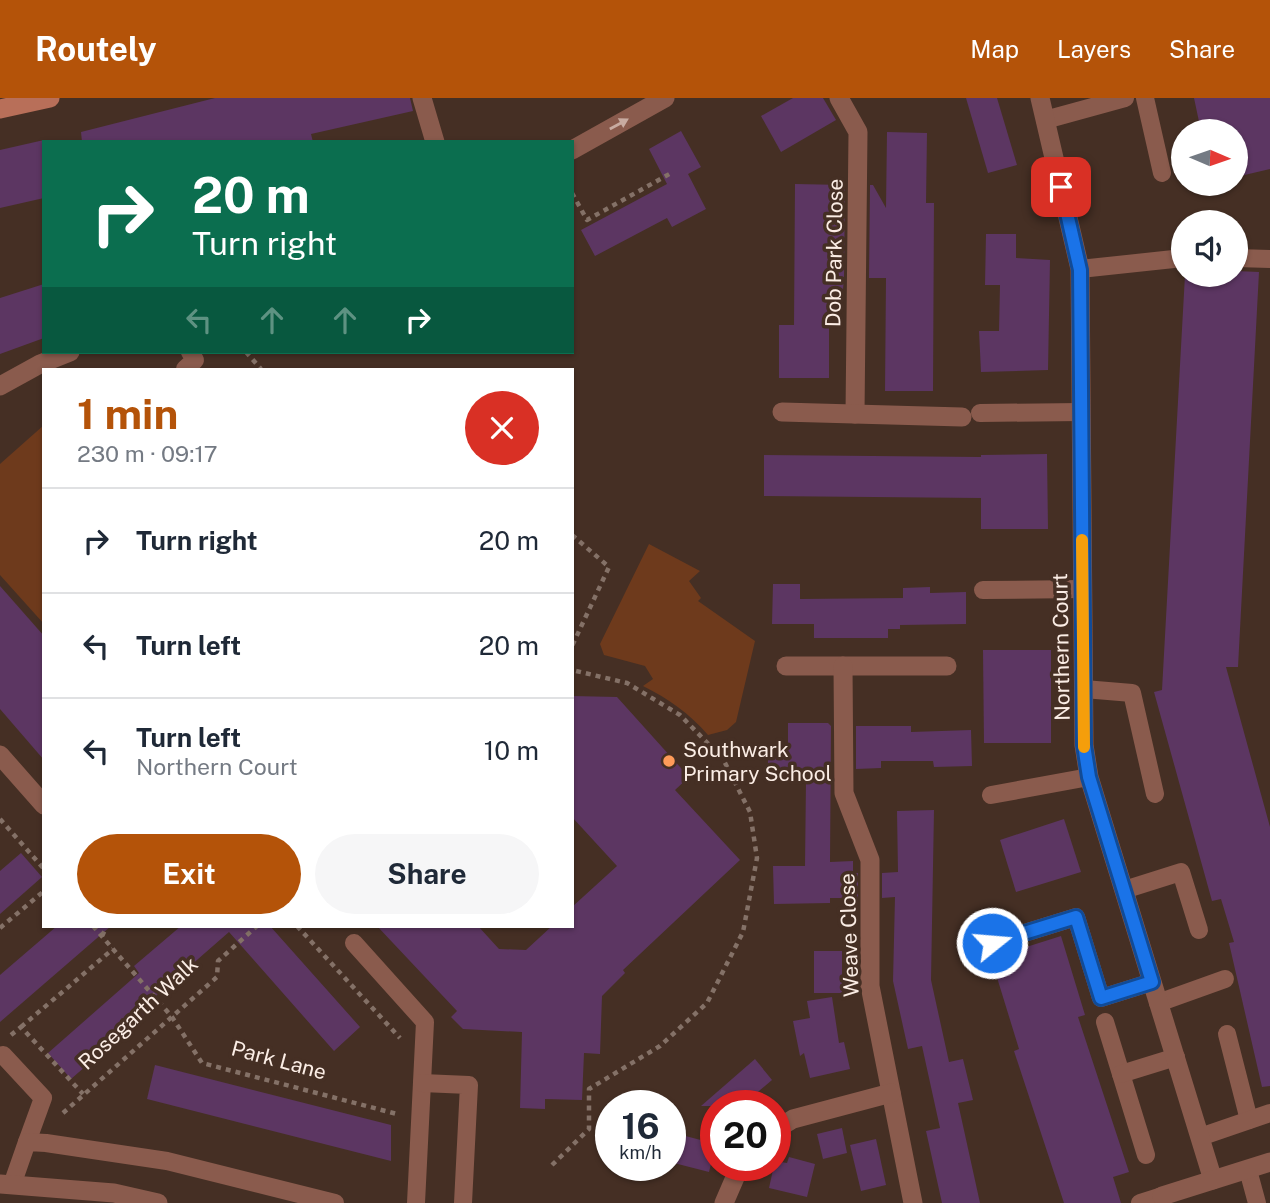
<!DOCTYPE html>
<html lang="en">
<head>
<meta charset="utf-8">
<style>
  body { margin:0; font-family:"Public Sans",sans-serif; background:#f6f6f7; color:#1f2937; height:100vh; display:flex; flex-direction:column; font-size:26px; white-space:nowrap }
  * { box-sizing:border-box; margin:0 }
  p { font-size:23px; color:#747a83 }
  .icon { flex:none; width:38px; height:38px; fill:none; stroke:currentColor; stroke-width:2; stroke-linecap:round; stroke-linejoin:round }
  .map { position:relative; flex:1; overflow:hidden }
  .sheet { position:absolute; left:42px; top:270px; width:532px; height:560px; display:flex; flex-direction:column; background:#fff; border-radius:0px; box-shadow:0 2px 5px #0004 }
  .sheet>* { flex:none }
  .guide { position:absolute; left:42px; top:42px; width:532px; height:214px; border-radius:0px; box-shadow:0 2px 5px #0004; background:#0b6e4f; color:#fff; overflow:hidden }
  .needle { width:46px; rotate:92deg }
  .controls { position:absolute; left:1171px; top:21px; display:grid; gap:14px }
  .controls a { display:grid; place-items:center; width:77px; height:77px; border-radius:50%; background:#fff; box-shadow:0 2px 5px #0004; font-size:35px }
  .speed { position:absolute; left:595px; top:992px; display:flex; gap:14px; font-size:35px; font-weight:700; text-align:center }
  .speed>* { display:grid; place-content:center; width:91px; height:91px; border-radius:50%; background:#fff; box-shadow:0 2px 5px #0004; line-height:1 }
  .speed small { font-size:18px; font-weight:400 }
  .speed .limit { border:10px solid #d22; background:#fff; color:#111 }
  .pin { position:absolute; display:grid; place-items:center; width:60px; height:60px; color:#fff; margin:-30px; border-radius:14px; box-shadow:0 4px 10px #0006 }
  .me { position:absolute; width:77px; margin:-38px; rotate:73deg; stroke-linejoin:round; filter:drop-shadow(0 0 5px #0008) }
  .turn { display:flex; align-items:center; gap:24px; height:147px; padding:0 35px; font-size:32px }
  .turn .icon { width:91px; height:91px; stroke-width:2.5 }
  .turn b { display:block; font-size:49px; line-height:60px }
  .lanes { display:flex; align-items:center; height:66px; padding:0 35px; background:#0003; justify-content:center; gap:35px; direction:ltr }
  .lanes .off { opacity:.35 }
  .round { display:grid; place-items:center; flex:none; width:74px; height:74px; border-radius:37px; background:#f6f6f7 }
  .head { display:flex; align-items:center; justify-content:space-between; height:119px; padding:0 35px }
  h1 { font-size:42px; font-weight:700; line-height:52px; color:#b45309 }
  .button { display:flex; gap:14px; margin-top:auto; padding:14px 35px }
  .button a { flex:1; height:80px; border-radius:42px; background:#b45309; color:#fff; font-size:28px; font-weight:700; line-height:80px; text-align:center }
  .button a+a { background:#f6f6f7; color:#1f2937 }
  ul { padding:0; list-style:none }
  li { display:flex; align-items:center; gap:21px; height:105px; padding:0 35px; border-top:2px solid #e0e1e3 }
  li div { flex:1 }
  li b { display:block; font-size:26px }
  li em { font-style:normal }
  header { display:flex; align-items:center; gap:42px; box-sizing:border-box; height:98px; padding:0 35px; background:#b45309; color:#fff }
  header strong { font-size:33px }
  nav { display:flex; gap:38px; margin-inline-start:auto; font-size:24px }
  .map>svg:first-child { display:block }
  .green { fill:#6e3a1c }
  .building { fill:#5c3662 }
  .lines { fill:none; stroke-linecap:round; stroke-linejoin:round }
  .path { stroke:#847167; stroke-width:4.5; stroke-dasharray:5 5; stroke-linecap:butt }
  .service { stroke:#8a5b4d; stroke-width:18 }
  .minor { stroke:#8a5b4d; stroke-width:19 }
  .tertiary { stroke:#8a5b4d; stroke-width:19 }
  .secondary { stroke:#b86f59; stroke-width:19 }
  .oneway { fill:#c8aba1 }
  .route-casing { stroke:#114b97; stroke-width:18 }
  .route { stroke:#1a73e8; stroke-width:12 }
  .slow { stroke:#f59e0b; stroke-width:12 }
  .poi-dot { fill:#fe9b59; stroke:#452f24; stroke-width:2.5 }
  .labels { text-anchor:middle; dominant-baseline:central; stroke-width:7; stroke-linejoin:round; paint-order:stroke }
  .street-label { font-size:21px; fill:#fbede5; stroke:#452f24 }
  .poi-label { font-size:21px; fill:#fbede5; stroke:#452f24; text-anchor:start }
</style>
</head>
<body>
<header>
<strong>Routely</strong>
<nav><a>Map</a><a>Layers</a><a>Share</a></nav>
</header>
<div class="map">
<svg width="1270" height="1105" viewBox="0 0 1270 1105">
  <rect width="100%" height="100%" fill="#452f24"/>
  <g class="green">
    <path d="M44,327V526L0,477V366Z"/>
    <path d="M649,446L700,473L689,483L701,500L698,503L755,543L736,624L727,632L708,637C689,615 669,601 643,588L653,581L645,568L604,557L600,546Z"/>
  </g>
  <g class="building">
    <path d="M215,0H410L413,13L311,36L313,44H82L81,34Z"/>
    <path d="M793,0H823L836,22L781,54L761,18Z"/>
    <path d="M966,0H997L1017,67L988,75Z"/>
    <path d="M1194,0H1270V71L1236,79V33H1201Z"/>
    <path d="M681,33L701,69L688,76L706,111L672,129L667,120L595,158L581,132L667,86L649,51Z"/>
    <path d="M887,34L927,35L926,105H934L933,293H885L886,180H869L870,87H873L886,110Z"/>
    <path d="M44,42V100L0,110V52Z"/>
    <path d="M795,86L845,87L844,179L842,204H829V280H779V227H794Z"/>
    <path d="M986,136H1016V160L1050,162L1048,272L981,274L979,233H999L1000,187H985Z"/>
    <path d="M1236,173L1259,174L1238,569H1226L1270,729V988L1262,989L1229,845L1234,844L1221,801L1212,803L1154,594L1162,592L1185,177H1236Z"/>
    <path d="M44,186V240L0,256V200Z"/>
    <path d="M1047,356L1048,431H981V400L764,398V357L981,359V357Z"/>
    <path d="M773,486H800V501L903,500V490L930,489V495L966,494V526L900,527V531H888V540H814V526H772Z"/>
    <path d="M0,488L44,538V662L0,611Z"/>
    <path d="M983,552H1051V645H984Z"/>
    <path d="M572,598L617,599L689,679L675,692L740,762L623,872L625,875L602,898L600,956L584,955L582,1002L545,1001V1011L520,1010L522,934L463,931L451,919L457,913L377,828H478L499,851L526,852L552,828H572V809L617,768L572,719Z"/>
    <path d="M788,625H828L831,628L830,764L853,763V775H858V800H830V805L774,806L773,768H805L806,682L768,681V658H788Z"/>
    <path d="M856,628H911V634L971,632L972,668L934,669L933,663H881V670L856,671Z"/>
    <path d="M934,712L931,882L949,964L963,961L973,1002L958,1005L980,1105H942L926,1033L940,1030L922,948L908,951L893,883L895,799L882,800V775L898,774L897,713Z"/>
    <path d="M1064,721L1081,774L1016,794L1000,742Z"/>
    <path d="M21,755L42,779L0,816V773Z"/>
    <path d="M57,828H111L0,924V877Z"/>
    <path d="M181,828H270L360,929L334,953L229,834L150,903L155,908L71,981L48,955L139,875L134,868Z"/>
    <path d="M1061,838L1085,917L1078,919L1129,1074L1113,1079L1121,1105H1064L1014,953L1019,951L991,860Z"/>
    <rect x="814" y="853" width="28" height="42"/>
    <path d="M832,899L839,945L844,944L850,971L810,980L804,955L800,958L793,923L810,920L807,903Z"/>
    <path d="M755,961L772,982L741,1008H701Z"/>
    <path d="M155,967L391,1027V1063L147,1001Z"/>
    <path d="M842,1030L847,1055L823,1061L817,1036Z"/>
    <path d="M674,1035L716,1046L709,1074L670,1064Z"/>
    <path d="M876,1041L886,1087L861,1093L850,1047Z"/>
    <path d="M789,1059L815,1066L807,1099L769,1090L775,1063L787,1065Z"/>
  </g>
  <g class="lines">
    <g class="path">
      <path d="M572,95L587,122L673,74"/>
      <path d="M246,254L261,271"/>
      <path d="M572,437L609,469L572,548"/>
      <path d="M0,721L44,771"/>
      <path d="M93,828L172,919L202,965L397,1016"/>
      <path d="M297,828L400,940"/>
      <path d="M0,830L44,793"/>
      <path d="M102,838L107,828"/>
      <path d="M21,929L113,851"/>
      <path d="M11,937L21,929L83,996"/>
      <path d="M63,1015L217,879L218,863L257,828"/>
      <path d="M552,1067L589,1031V991L660,948L707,905L743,834L757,760L750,714L723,661L680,617L627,585L572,572"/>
    </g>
    <g class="service">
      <path d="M1145,0L1162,75"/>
      <path d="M1045,22L1125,0"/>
      <path d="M1236,160L1270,161"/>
      <path d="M1080,171L1183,160"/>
      <path d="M185,271L195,262L190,254"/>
      <path d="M980,315L1081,314"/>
      <path d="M983,492L1083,491"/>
      <path d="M1084,591L1132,595L1155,696"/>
      <path d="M991,697L1089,679"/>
      <path d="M1124,792L1181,774L1199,832"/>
      <path d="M354,845L425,924L416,1105"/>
      <path d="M992,845L1076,819L1101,900L1152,884"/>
      <path d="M1158,905L1225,881"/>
      <path d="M1105,924L1146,1057"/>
      <path d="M1227,936L1249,1022"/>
      <path d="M3,957L43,1000L27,1044"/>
      <path d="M1121,976L1176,959"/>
      <path d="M422,985L469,987L463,1105"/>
      <path d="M1200,1039L1270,1015"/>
      <path d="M1248,1072L1257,1105"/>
      <path d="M12,1087L27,1044L46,1045L167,1063L335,1105"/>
      <path d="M1140,1105L1162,1098"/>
    </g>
    <g class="minor">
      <path d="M422,0L435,44"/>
      <path d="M839,0L858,34L855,316"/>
      <path d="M1040,0L1080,171L1084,647L1089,679L1213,1082"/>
      <path d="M572,52L665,0"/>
      <path d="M0,288L40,266L70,254"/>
      <path d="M782,314L962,319"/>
      <path d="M786,568H947"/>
      <path d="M843,568L844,695L870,762V888L913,1105"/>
      <path d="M0,657L44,707"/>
      <path d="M775,1032L793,1021L891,995"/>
      <path d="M1162,1098L1270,1064"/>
      <path d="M724,1105L740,1068"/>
    </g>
    <path class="tertiary" d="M0,1086L114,1095L158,1105"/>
    <path class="secondary" d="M0,11L50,0"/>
  </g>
  <defs><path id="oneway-solid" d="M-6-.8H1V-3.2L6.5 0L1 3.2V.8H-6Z" transform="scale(1.75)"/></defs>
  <use class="oneway" href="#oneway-solid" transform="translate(619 26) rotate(-29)"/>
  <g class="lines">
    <g class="route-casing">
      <path id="route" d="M992,845L1076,819L1101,900L1152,884L1089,679L1084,647L1080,172L1061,89"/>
    </g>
    <use href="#route" class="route"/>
    <path class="slow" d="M1082,442L1084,649"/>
  </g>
  <circle class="poi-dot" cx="669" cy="663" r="7"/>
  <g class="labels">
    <g class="street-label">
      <text transform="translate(834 155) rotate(-89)">Dob Park Close</text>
      <text transform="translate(1061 549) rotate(-91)">Northern Court</text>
      <text transform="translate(849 837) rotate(-92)">Weave Close</text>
      <text transform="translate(138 915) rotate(-43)">Rosegarth Walk</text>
      <text transform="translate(279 962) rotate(15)">Park Lane</text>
    </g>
    <g class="poi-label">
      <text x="683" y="651">Southwark<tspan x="683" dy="24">Primary School</tspan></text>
    </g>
  </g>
</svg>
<div class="controls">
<a><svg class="needle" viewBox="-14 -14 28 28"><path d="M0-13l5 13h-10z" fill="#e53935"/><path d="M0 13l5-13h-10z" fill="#747a83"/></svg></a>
<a><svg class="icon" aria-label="sound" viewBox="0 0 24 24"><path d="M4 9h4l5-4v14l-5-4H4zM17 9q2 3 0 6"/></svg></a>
</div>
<div class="speed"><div>16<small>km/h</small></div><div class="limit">20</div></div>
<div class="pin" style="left:1061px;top:89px;background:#d93025"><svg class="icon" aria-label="arrive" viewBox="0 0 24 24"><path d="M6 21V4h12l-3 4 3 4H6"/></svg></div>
<svg class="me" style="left:992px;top:845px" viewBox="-20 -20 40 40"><circle r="17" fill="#1a73e8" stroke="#fff" stroke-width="3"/><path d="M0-11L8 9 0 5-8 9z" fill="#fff"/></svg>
<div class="guide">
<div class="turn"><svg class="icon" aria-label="right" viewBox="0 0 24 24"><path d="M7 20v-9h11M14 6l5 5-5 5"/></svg><div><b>20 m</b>Turn right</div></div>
<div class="lanes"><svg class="icon off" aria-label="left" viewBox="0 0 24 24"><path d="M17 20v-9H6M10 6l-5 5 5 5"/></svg><svg class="icon off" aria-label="ahead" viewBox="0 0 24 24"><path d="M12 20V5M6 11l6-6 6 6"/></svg><svg class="icon off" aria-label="ahead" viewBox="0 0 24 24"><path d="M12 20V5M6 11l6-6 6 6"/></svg><svg class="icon" aria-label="right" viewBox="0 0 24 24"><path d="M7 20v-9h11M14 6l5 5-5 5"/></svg></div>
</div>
<section class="sheet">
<div class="head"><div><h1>1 min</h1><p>230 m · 09:17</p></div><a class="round" style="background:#d93025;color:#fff"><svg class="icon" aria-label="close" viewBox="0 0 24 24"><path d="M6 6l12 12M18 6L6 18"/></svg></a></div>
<ul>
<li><svg class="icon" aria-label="right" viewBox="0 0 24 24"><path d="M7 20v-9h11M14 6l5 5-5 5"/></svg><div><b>Turn right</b></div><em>20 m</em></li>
<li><svg class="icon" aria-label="left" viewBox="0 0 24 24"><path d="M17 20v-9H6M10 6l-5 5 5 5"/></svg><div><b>Turn left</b></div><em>20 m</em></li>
<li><svg class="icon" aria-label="left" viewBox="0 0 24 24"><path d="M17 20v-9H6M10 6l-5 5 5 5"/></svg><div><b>Turn left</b><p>Northern Court</p></div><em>10 m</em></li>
</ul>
<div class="button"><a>Exit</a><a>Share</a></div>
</section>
</div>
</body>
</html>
